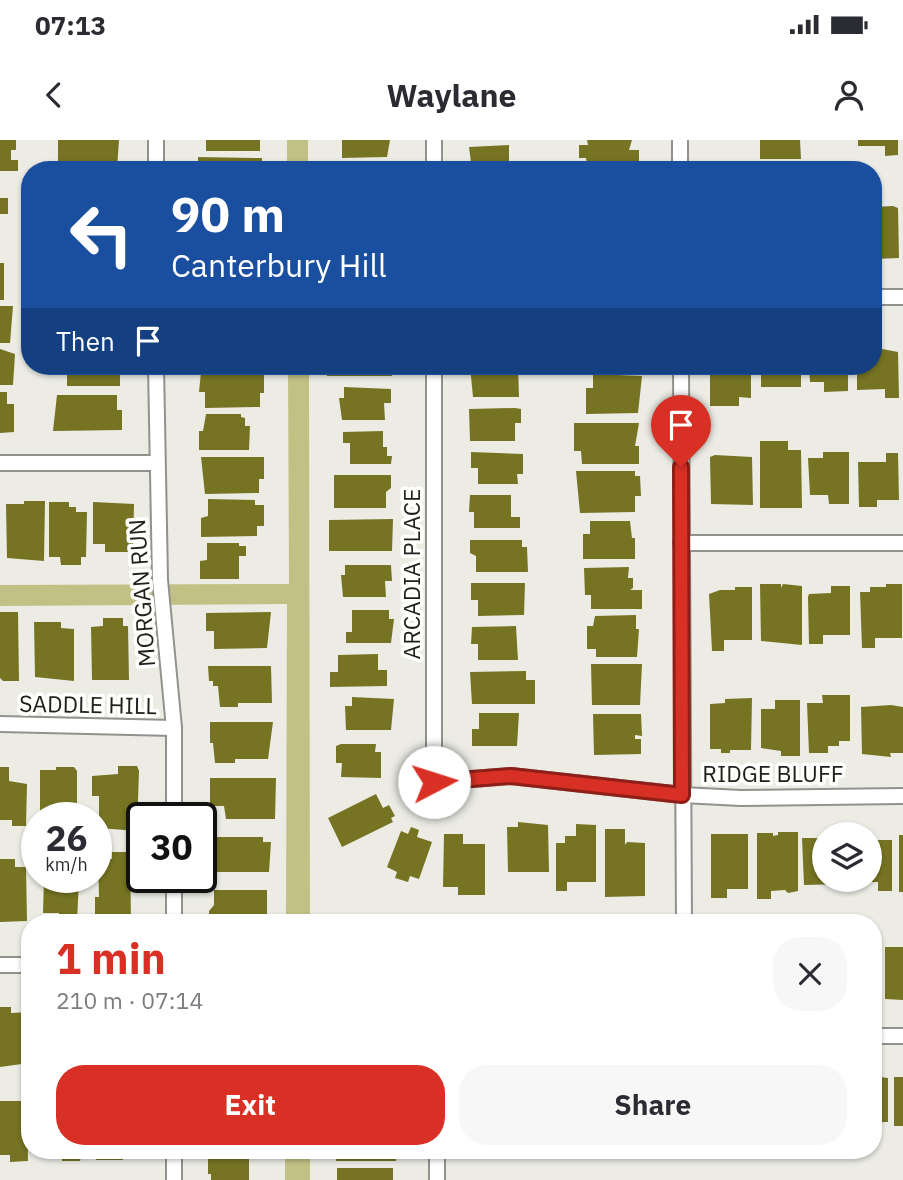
<!DOCTYPE html>
<html lang="en">
<head>
<meta charset="utf-8">
<style>
  body { margin:0; font-family:"IBM Plex Sans",sans-serif; background:#f7f7f7; color:#2b2b33; height:100vh; display:flex; flex-direction:column; font-size:26px; white-space:nowrap }
  * { box-sizing:border-box; margin:0 }
  p { font-size:23px; color:#7c7c81 }
  .icon { flex:none; width:38px; height:38px; fill:none; stroke:currentColor; stroke-width:2; stroke-linecap:round; stroke-linejoin:round }
  .map { position:relative; flex:1; overflow:hidden }
  .drawer { position:absolute; left:21px; top:774px; width:861px; height:245px; display:flex; flex-direction:column; background:#fff; border-radius:28px; box-shadow:0 2px 5px #0004 }
  .drawer>* { flex:none }
  .banner { position:absolute; left:21px; top:21px; width:861px; height:214px; border-radius:28px; box-shadow:0 2px 5px #0004; background:#1a4fa0; color:#fff; overflow:hidden }
  .fabs { position:absolute; left:812px; top:682px; display:grid; gap:14px }
  .fabs a { display:grid; place-items:center; width:70px; height:70px; border-radius:50%; background:#fff; box-shadow:0 2px 5px #0004; font-size:35px }
  .speed { position:absolute; left:21px; top:662px; display:flex; gap:14px; font-size:35px; font-weight:700; text-align:center }
  .speed>* { display:grid; place-content:center; width:91px; height:91px; border-radius:50%; background:#fff; box-shadow:0 2px 5px #0004; line-height:1 }
  .speed small { font-size:18px; font-weight:400 }
  .speed .limit { border:4px solid #111; border-radius:10px; background:#fff; color:#111 }
  .pin { position:absolute; display:grid; place-items:center; width:60px; height:60px; color:#fff; margin:-72px -30px; border-radius:50% 50% 50% 0; rotate:-45deg; box-shadow:0 0 7px #0007 }
  .pin .icon { rotate:45deg }
  .me { position:absolute; width:77px; margin:-38px; rotate:85deg; stroke-linejoin:round; filter:drop-shadow(0 0 5px #0008) }
  .turn { display:flex; align-items:center; gap:24px; height:147px; padding:0 35px; font-size:32px }
  .turn .icon { width:91px; height:91px; stroke-width:2.5 }
  .turn b { display:block; font-size:49px; line-height:60px }
  .then { display:flex; align-items:center; height:66px; padding:0 35px; background:#0003; gap:14px; font-size:26px }
  .round { display:grid; place-items:center; flex:none; width:74px; height:74px; border-radius:28px; background:#f7f7f7 }
  .overview { display:flex; align-items:center; justify-content:space-between; height:119px; padding:0 35px }
  h1 { font-size:42px; font-weight:700; line-height:52px; color:#d93025 }
  .action { display:flex; gap:14px; margin-top:auto; padding:14px 35px }
  .action a { flex:1; height:80px; border-radius:28px; background:#d93025; color:#fff; font-size:28px; font-weight:700; line-height:80px; text-align:center }
  .action a+a { background:#f7f7f7; color:#2b2b33 }
  .status { display:flex; justify-content:space-between; align-items:center; height:49px; padding:0 35px; background:#fff; direction:ltr }
  .status svg { height:19px; fill:currentColor }
  header { display:flex; justify-content:space-between; align-items:center; height:91px; padding:0 35px; background:#fff; font-size:32px; font-weight:700 }
  .map>svg:first-child { display:block }
  .green { fill:#c1c185 }
  .building { fill:#767422 }
  .lines { fill:none; stroke-linecap:round; stroke-linejoin:round }
  .minor-casing { stroke:#91928b; stroke-width:18 }
  .minor { stroke:#fff; stroke-width:14 }
  .route-casing { stroke:#8d1f18; stroke-width:18 }
  .route { stroke:#d93025; stroke-width:12 }
  .labels { text-anchor:middle; dominant-baseline:central; stroke-width:7; stroke-linejoin:round; paint-order:stroke }
  .street-label { font-size:23px; fill:#20201e; stroke:#fffffe }
</style>
</head>
<body>
<div class="status"><b>07:13</b><svg viewBox="0 0 49 12"><path d="M0 12V9h3v3zM5 12V6h3v6zM10 12V3h3v9zM15 12V0h3v12zM26 1h20v11H26zM47 4h2v5h-2z"/></svg></div>
<header><svg class="icon" aria-label="back" viewBox="0 0 24 24"><path d="M15 5l-7 7 7 7"/></svg>Waylane<svg class="icon" aria-label="person" viewBox="0 0 24 24"><circle cx="12" cy="8" r="4"/><path d="M4 21q1-7 8-7t8 7"/></svg></header>
<div class="map">
<svg width="903" height="1040" viewBox="0 0 903 1040">
  <rect width="100%" height="100%" fill="#ecece5"/>
  <g class="green">
    <rect x="287" y="0" width="21" height="30"/>
    <path d="M288,226H309L310,782H286L287,464L0,466V445L289,444Z"/>
    <rect x="285" y="1010" width="25" height="30"/>
  </g>
  <g class="building">
    <path d="M0,0H16V10H11V20H18V31H0Z"/>
    <path d="M58,0H119L117,29H58Z"/>
    <rect x="206" y="0" width="54" height="11"/>
    <path d="M342,0H390L387,17L342,18Z"/>
    <path d="M587,0H632L629,10H639V30H588L586,18H579V5H588Z"/>
    <path d="M760,0H800L801,19H760Z"/>
    <path d="M858,0H898V15L885,16V6H858Z"/>
    <path d="M509,5V30H472L469,7Z"/>
    <path d="M198,17L262,18V30H198Z"/>
    <rect x="0" y="58" width="8" height="16"/>
    <path d="M893,66L898,68L899,118L875,119L873,67Z"/>
    <rect x="0" y="123" width="4" height="37"/>
    <path d="M0,166H13L10,203H0Z"/>
    <path d="M873,198H876L877,208L898,212L899,258H885V249L857,250V226H873Z"/>
    <path d="M0,209L15,214L13,245H0Z"/>
    <rect x="67" y="226" width="53" height="20"/>
    <rect x="327" y="226" width="65" height="10"/>
    <path d="M470,226H518L519,257H473Z"/>
    <path d="M710,226H751V258L739,257V266H710Z"/>
    <rect x="761" y="226" width="40" height="21"/>
    <path d="M809,226H848V251L824,252V242H810Z"/>
    <path d="M264,231V253H260V267L205,268V252H199L201,232Z"/>
    <path d="M593,234L642,236L638,273L586,274V248H593Z"/>
    <path d="M344,247L391,249V263H384L385,280H342L339,258H344Z"/>
    <path d="M0,252H7V264H14V292L0,293Z"/>
    <path d="M57,255H117V270H122V290L53,291Z"/>
    <path d="M515,268L521,269V283H515V301H470L469,269Z"/>
    <path d="M206,274H241V277L245,278V286H250L249,310H199V291H203Z"/>
    <path d="M574,283H639L635,306H639V324H582L581,311H574Z"/>
    <path d="M383,291V307H387V316H392L391,324H350V303H343V292Z"/>
    <path d="M760,301H788V310H801L802,368H760Z"/>
    <path d="M471,312L523,314V334H517L518,344H478V328H471Z"/>
    <path d="M823,312H849V364H829L828,355H810L808,318H823Z"/>
    <path d="M886,313H898L899,360H877V367H859L858,322H886Z"/>
    <path d="M715,315L752,317L753,365L711,364L710,317Z"/>
    <path d="M201,317H264V339H259V353L205,354Z"/>
    <path d="M576,331H635V336H640L641,356H635V372L580,373Z"/>
    <path d="M334,335H391V348L386,352V368H334Z"/>
    <path d="M470,355H511V377H520V388H474V372H469Z"/>
    <path d="M208,359L255,360V365H264V386H257V396L201,397V378L208,376Z"/>
    <path d="M24,361H45L44,421L7,418L6,364H24Z"/>
    <path d="M49,362H69V367H76V372H87L86,417H81V425H61L60,417H49Z"/>
    <path d="M93,362L134,364L133,412H105V404H93Z"/>
    <path d="M393,379L392,411H329V380Z"/>
    <path d="M590,381H630L632,398H635V419H583V394H590Z"/>
    <path d="M470,400H522V407H527L528,432H476V416L470,413Z"/>
    <path d="M207,403H239V406H246V416H239V439H200V421L207,420Z"/>
    <path d="M345,425H391L392,441H385L386,457H343L341,435H345Z"/>
    <path d="M629,427L628,438H633V448L630,450H642V469H591V455H585L584,428Z"/>
    <path d="M471,443H525L524,475L478,476V460H471Z"/>
    <path d="M760,444H781V448L783,444L802,446V505L761,501Z"/>
    <path d="M886,444H902V498H875V508H862L860,452H870V447H886Z"/>
    <path d="M831,446H850V495H823V504H809L808,457L809,454L831,453Z"/>
    <path d="M735,447H752V500H724V511H712L709,454L720,450H735Z"/>
    <path d="M352,470H389V479H394L391,503H346V492H352Z"/>
    <path d="M0,472H18L19,541H3L0,538Z"/>
    <path d="M271,472L267,508L214,509V491H206V473Z"/>
    <path d="M636,475V489H639L637,517H596V509H587V486H593L595,476Z"/>
    <path d="M103,478H123V486H128L129,540H92L91,487L103,486Z"/>
    <path d="M34,482H61V488L74,489V541L35,537Z"/>
    <path d="M516,486L518,520H478V504H471L472,487Z"/>
    <path d="M378,514V530H387V546L330,547V532H338V515Z"/>
    <path d="M591,524H642L640,565H592Z"/>
    <path d="M208,526H271L272,563H238V567H220L218,546H213V541H209Z"/>
    <path d="M526,531V540H535V564H472L470,532Z"/>
    <path d="M822,555H850V601H839V606H828V613H809L807,563H823Z"/>
    <path d="M352,557L394,559L391,590H346L345,566H352Z"/>
    <path d="M752,558L751,610H730V613H721V609H710V564L725,563V559Z"/>
    <path d="M775,560H800V616H781V611L761,608V569H775Z"/>
    <path d="M891,565L903,567V613H890L891,617L862,614L861,567Z"/>
    <path d="M479,573H519L517,606H472V589H479Z"/>
    <path d="M593,574H641L642,596L635,595V599H641V614L594,615Z"/>
    <path d="M210,582H273L268,619H235V623H215L213,603H210Z"/>
    <path d="M341,604H376L375,612H381V638L341,637L342,623H336V606Z"/>
    <path d="M118,626H137L139,631L137,691L99,688V656H92V636L118,634Z"/>
    <path d="M0,627H9V641L27,644L26,686H12V680H0Z"/>
    <path d="M56,627H74L77,631V677H40V630H56Z"/>
    <path d="M210,638H276L275,679H226L224,666H210Z"/>
    <path d="M376,654L383,668L389,665L395,676L391,678L393,682L342,707L328,678Z"/>
    <path d="M518,682L548,685L549,732H508L507,687H518Z"/>
    <path d="M576,684L596,685V742H567V751H556V703H565V696H576Z"/>
    <path d="M411,687L419,690L417,697L432,702L419,739L410,736L408,742L395,738L397,732L387,727L401,691L408,694Z"/>
    <path d="M605,689H625V705L627,702L645,703V756L605,757Z"/>
    <path d="M778,692H798V751L788,753L785,750L771,751V759H757V693H773V696L778,695Z"/>
    <path d="M444,694H463V704H485V755H458V747H443Z"/>
    <path d="M711,694H748V749H727V758H711Z"/>
    <rect x="899" y="695" width="4" height="57"/>
    <path d="M211,697H263V702H271L269,732H209Z"/>
    <path d="M802,698H824V740H845V744L804,745Z"/>
    <path d="M870,700H892V751H878V742H870Z"/>
    <path d="M112,712H130L131,781L95,779V757H99L98,719H112Z"/>
    <path d="M0,719H15V727H26L27,781L0,782Z"/>
    <path d="M44,737H71V741H79L77,781L59,780V773H43Z"/>
    <path d="M214,750H267V782H209V771L214,765Z"/>
    <path d="M885,807H903V860L885,859Z"/>
    <path d="M879,809V857H873V810Z"/>
    <path d="M0,867H11V873L29,872V923L0,927Z"/>
    <path d="M873,936L888,938V982H873Z"/>
    <rect x="894" y="937" width="9" height="49"/>
    <path d="M0,961H27L28,1021L10,1022V1015H0Z"/>
    <path d="M46,1010H81V1016L80,1021H62V1018H45Z"/>
    <rect x="96" y="1010" width="27" height="10"/>
    <rect x="336" y="1010" width="60" height="11"/>
    <path d="M208,1015H249V1040H211V1034H208Z"/>
    <rect x="337" y="1028" width="56" height="12"/>
  </g>
  <g class="lines">
    <g class="minor-casing">
      <g id="minor">
        <path d="M156,0V30"/>
        <path d="M434,0V30"/>
        <path d="M680,0V30"/>
        <path d="M873,157H903"/>
        <path d="M156,226L160,440L174,588V677"/>
        <path d="M434,226V642L511,636L682,655L741,658L903,656"/>
        <path d="M681,226L684,782"/>
        <path d="M0,323H157"/>
        <path d="M681,403H903"/>
        <path d="M0,584L174,588"/>
        <path d="M174,737V782"/>
        <path d="M0,825H30"/>
        <path d="M873,896H903"/>
        <path d="M174,1040V1010"/>
        <path d="M437,1040V1010"/>
      </g>
    </g>
    <use href="#minor" class="minor"/>
  </g>
  <g class="lines">
    <g class="route-casing">
      <path id="route" d="M434,642L511,636L682,655L681,327"/>
    </g>
    <use href="#route" class="route"/>
  </g>
  <g class="labels">
    <g class="street-label">
      <text transform="translate(411 434) rotate(-90)">ARCADIA PLACE</text>
      <text transform="translate(141 453) rotate(-94)">MORGAN RUN</text>
      <text transform="translate(88 564) rotate(1)">SADDLE HILL</text>
      <text x="773" y="633">RIDGE BLUFF</text>
    </g>
  </g>
</svg>
<div class="fabs">
<a><svg class="icon" aria-label="layers" viewBox="0 0 24 24"><path d="M12 4l9 5-9 5-9-5zM3 14l9 5 9-5"/></svg></a>
</div>
<div class="speed"><div>26<small>km/h</small></div><div class="limit">30</div></div>
<div class="pin" style="left:681px;top:327px;background:#d93025"><svg class="icon" aria-label="arrive" viewBox="0 0 24 24"><path d="M6 21V4h12l-3 4 3 4H6"/></svg></div>
<svg class="me" style="left:434px;top:642px" viewBox="-20 -20 40 40"><circle r="19" fill="#fff"/><path d="M0-13L10 11 0 6-10 11z" fill="#d93025"/></svg>
<div class="banner">
<div class="turn"><svg class="icon" aria-label="left" viewBox="0 0 24 24"><path d="M17 20v-9H6M10 6l-5 5 5 5"/></svg><div><b>90 m</b>Canterbury Hill</div></div>
<div class="then">Then<svg class="icon" aria-label="arrive" viewBox="0 0 24 24"><path d="M6 21V4h12l-3 4 3 4H6"/></svg></div>
</div>
<section class="drawer">
<div class="overview"><div><h1>1 min</h1><p>210 m · 07:14</p></div><a class="round"><svg class="icon" aria-label="close" viewBox="0 0 24 24"><path d="M6 6l12 12M18 6L6 18"/></svg></a></div>
<div class="action"><a>Exit</a><a>Share</a></div>
</section>
</div>
</body>
</html>
